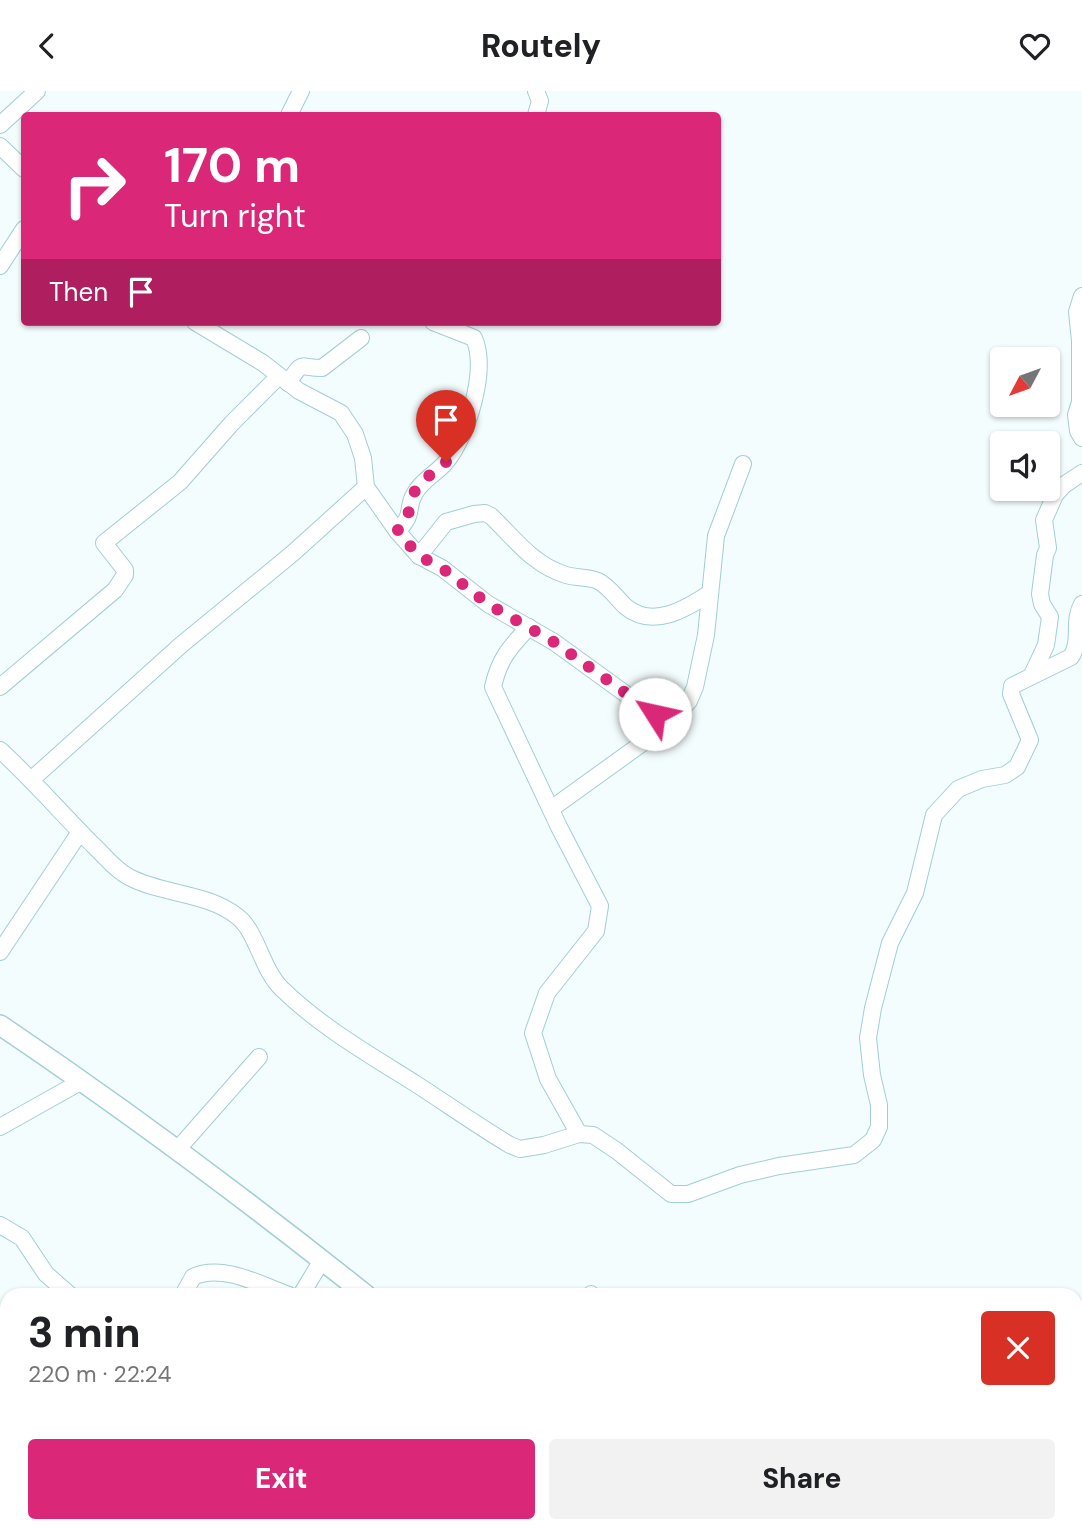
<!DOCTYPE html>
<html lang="en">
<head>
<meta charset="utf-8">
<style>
  body { margin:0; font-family:"DM Sans",sans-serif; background:#f2f2f2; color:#202124; height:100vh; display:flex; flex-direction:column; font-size:26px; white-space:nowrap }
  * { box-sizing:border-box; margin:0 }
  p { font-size:23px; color:#757577 }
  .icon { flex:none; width:38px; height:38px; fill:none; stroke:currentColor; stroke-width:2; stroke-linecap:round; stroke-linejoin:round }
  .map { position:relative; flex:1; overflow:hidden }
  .sheet { position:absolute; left:0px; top:1197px; width:1083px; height:245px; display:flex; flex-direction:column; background:#fff; border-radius:21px 21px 0 0; box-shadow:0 2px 5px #0004 }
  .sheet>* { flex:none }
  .top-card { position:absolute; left:21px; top:21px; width:700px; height:214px; border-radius:7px; box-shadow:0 2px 5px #0004; background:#db2777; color:#fff; overflow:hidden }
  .needle { width:46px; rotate:229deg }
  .tools { position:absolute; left:990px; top:256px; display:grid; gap:14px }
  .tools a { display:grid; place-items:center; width:70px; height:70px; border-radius:7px; background:#fff; box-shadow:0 2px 5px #0004; font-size:35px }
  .pin { position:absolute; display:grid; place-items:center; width:60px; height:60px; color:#fff; margin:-72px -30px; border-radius:50% 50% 50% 0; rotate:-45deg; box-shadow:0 0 7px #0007 }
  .pin .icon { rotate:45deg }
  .me { position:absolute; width:77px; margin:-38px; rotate:305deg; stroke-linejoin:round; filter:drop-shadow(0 0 5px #0008) }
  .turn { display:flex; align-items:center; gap:24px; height:147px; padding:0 28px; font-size:32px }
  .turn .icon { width:91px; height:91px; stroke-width:2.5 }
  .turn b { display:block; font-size:49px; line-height:60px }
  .then { display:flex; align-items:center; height:66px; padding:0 28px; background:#0003; gap:14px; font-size:26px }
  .round { display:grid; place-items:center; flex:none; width:74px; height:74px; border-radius:7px; background:#f2f2f2 }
  .overview { display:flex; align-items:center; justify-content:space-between; height:119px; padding:0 28px }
  h1 { font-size:42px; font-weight:800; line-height:52px }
  .action { display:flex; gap:14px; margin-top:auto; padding:14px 28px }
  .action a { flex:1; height:80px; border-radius:7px; background:#db2777; color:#fff; font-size:28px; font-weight:800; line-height:80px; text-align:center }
  .action a+a { background:#f2f2f2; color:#202124 }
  header { display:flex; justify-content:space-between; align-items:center; height:91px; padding:0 28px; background:#fff; font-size:32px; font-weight:800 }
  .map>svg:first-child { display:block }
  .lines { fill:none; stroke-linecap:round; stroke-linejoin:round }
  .minor-casing { stroke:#a2ced3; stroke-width:18 }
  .tertiary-casing { stroke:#a2ced3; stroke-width:22 }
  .minor { stroke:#fff; stroke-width:16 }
  .tertiary { stroke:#fff; stroke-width:19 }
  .route { stroke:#db2777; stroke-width:12; stroke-dasharray:0 21.6 }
</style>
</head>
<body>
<header><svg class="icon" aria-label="back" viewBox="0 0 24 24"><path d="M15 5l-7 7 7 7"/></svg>Routely<svg class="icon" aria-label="heart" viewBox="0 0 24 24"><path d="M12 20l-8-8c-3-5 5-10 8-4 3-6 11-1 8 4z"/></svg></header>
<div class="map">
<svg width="1082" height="1442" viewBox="0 0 1082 1442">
  <rect width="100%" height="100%" fill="#f4fdfe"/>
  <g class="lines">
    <g class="minor-casing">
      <g id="minor">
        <path d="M289,24L301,0"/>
        <path d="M536,24L540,10L536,0"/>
        <path d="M0,34L37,0"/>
        <path d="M0,55L24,78"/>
        <path d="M0,175L24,138"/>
        <path d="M1082,205L1077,221L1080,250V311L1076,324L1078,340L1082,347"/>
        <path d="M195,231L263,272L299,300L341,322L355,343L363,367L366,396L397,440L419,465L442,477L488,513L554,551L667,633"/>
        <path d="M288,292C304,268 298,277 322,277L361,247"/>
        <path d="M397,440C416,422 405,418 415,402C422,389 437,382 446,371C468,344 488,279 474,247L433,231"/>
        <path d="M419,465L446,431L474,423L485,422L491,425C515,448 533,474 566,484C576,487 589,486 598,490C609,495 617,508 626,516C653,538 686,518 710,502"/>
        <path d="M529,536C510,556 499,568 493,596L559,736L600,815L596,840L547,902L533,942L548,988L579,1043"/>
        <path d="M1032,584L1046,554L1050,526L1042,513L1040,503L1045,464L1048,457L1044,429L1055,404L1064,394L1082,382"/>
        <path d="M0,596L115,499L125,484V479L104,452L180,391L232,332L279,285"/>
        <path d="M0,659C33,689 62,723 93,754C105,765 114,778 129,786C163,804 207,801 238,826C257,841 262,879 282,898C321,936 370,964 416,993C447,1013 478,1035 510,1054L520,1058L544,1054L579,1043L593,1044L617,1060L671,1103H688L740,1084L779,1075L854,1064L873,1049L879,1036V1014L872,984L868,947L873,917L890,852L915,802L934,724L958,698L982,688L1005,684L1017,676L1030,649L1011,603L1012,595L1071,566C1082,549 1072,531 1082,513"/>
        <path d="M31,689L181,554L293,462L366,396"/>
        <path d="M551,718L662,638L689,610L695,596L706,544L716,445L743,373"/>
        <path d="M0,861L80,741"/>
        <path d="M0,1036L82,990"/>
        <path d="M177,1059L259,966"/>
        <path d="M0,1134L22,1147L46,1183L70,1204"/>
        <path d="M183,1204L193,1186C222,1172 261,1194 289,1204"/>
        <path d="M301,1204L322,1169"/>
        <path d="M590,1204L591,1203"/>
        <path d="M0,1311L7,1313"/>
        <path d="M280,1435V1442"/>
        <path d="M670,1442L676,1435"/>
      </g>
    </g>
    <g class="tertiary-casing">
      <g id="tertiary">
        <path d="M0,934C126,1019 247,1109 366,1204"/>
        <path d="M654,1435L661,1442"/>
      </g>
    </g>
    <use href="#minor" class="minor"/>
    <use href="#tertiary" class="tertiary"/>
  </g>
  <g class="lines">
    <path class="route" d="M446,371C436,380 418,391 413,404C405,422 414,424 397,440L419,465L442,477L488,513L554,551L655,623"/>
  </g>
</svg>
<div class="tools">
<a><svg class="needle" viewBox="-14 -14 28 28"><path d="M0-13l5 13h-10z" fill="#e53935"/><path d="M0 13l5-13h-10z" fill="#757577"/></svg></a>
<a><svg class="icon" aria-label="sound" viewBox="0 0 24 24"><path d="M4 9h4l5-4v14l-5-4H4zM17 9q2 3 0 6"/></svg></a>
</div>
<div class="pin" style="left:446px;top:371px;background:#d93025"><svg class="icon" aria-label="arrive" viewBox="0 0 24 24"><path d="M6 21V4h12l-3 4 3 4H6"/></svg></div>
<svg class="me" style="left:655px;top:623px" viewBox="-20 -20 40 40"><circle r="19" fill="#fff"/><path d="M0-13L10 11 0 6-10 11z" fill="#db2777"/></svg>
<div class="top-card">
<div class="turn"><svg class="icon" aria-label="right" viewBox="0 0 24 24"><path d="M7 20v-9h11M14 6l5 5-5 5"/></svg><div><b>170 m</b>Turn right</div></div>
<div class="then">Then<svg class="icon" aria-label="arrive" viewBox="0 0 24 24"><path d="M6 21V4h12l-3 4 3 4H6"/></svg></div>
</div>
<section class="sheet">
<div class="overview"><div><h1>3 min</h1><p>220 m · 22:24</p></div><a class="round" style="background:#d93025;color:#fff"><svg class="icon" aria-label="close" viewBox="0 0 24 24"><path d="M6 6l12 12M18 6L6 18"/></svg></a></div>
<div class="action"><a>Exit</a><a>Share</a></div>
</section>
</div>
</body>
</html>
